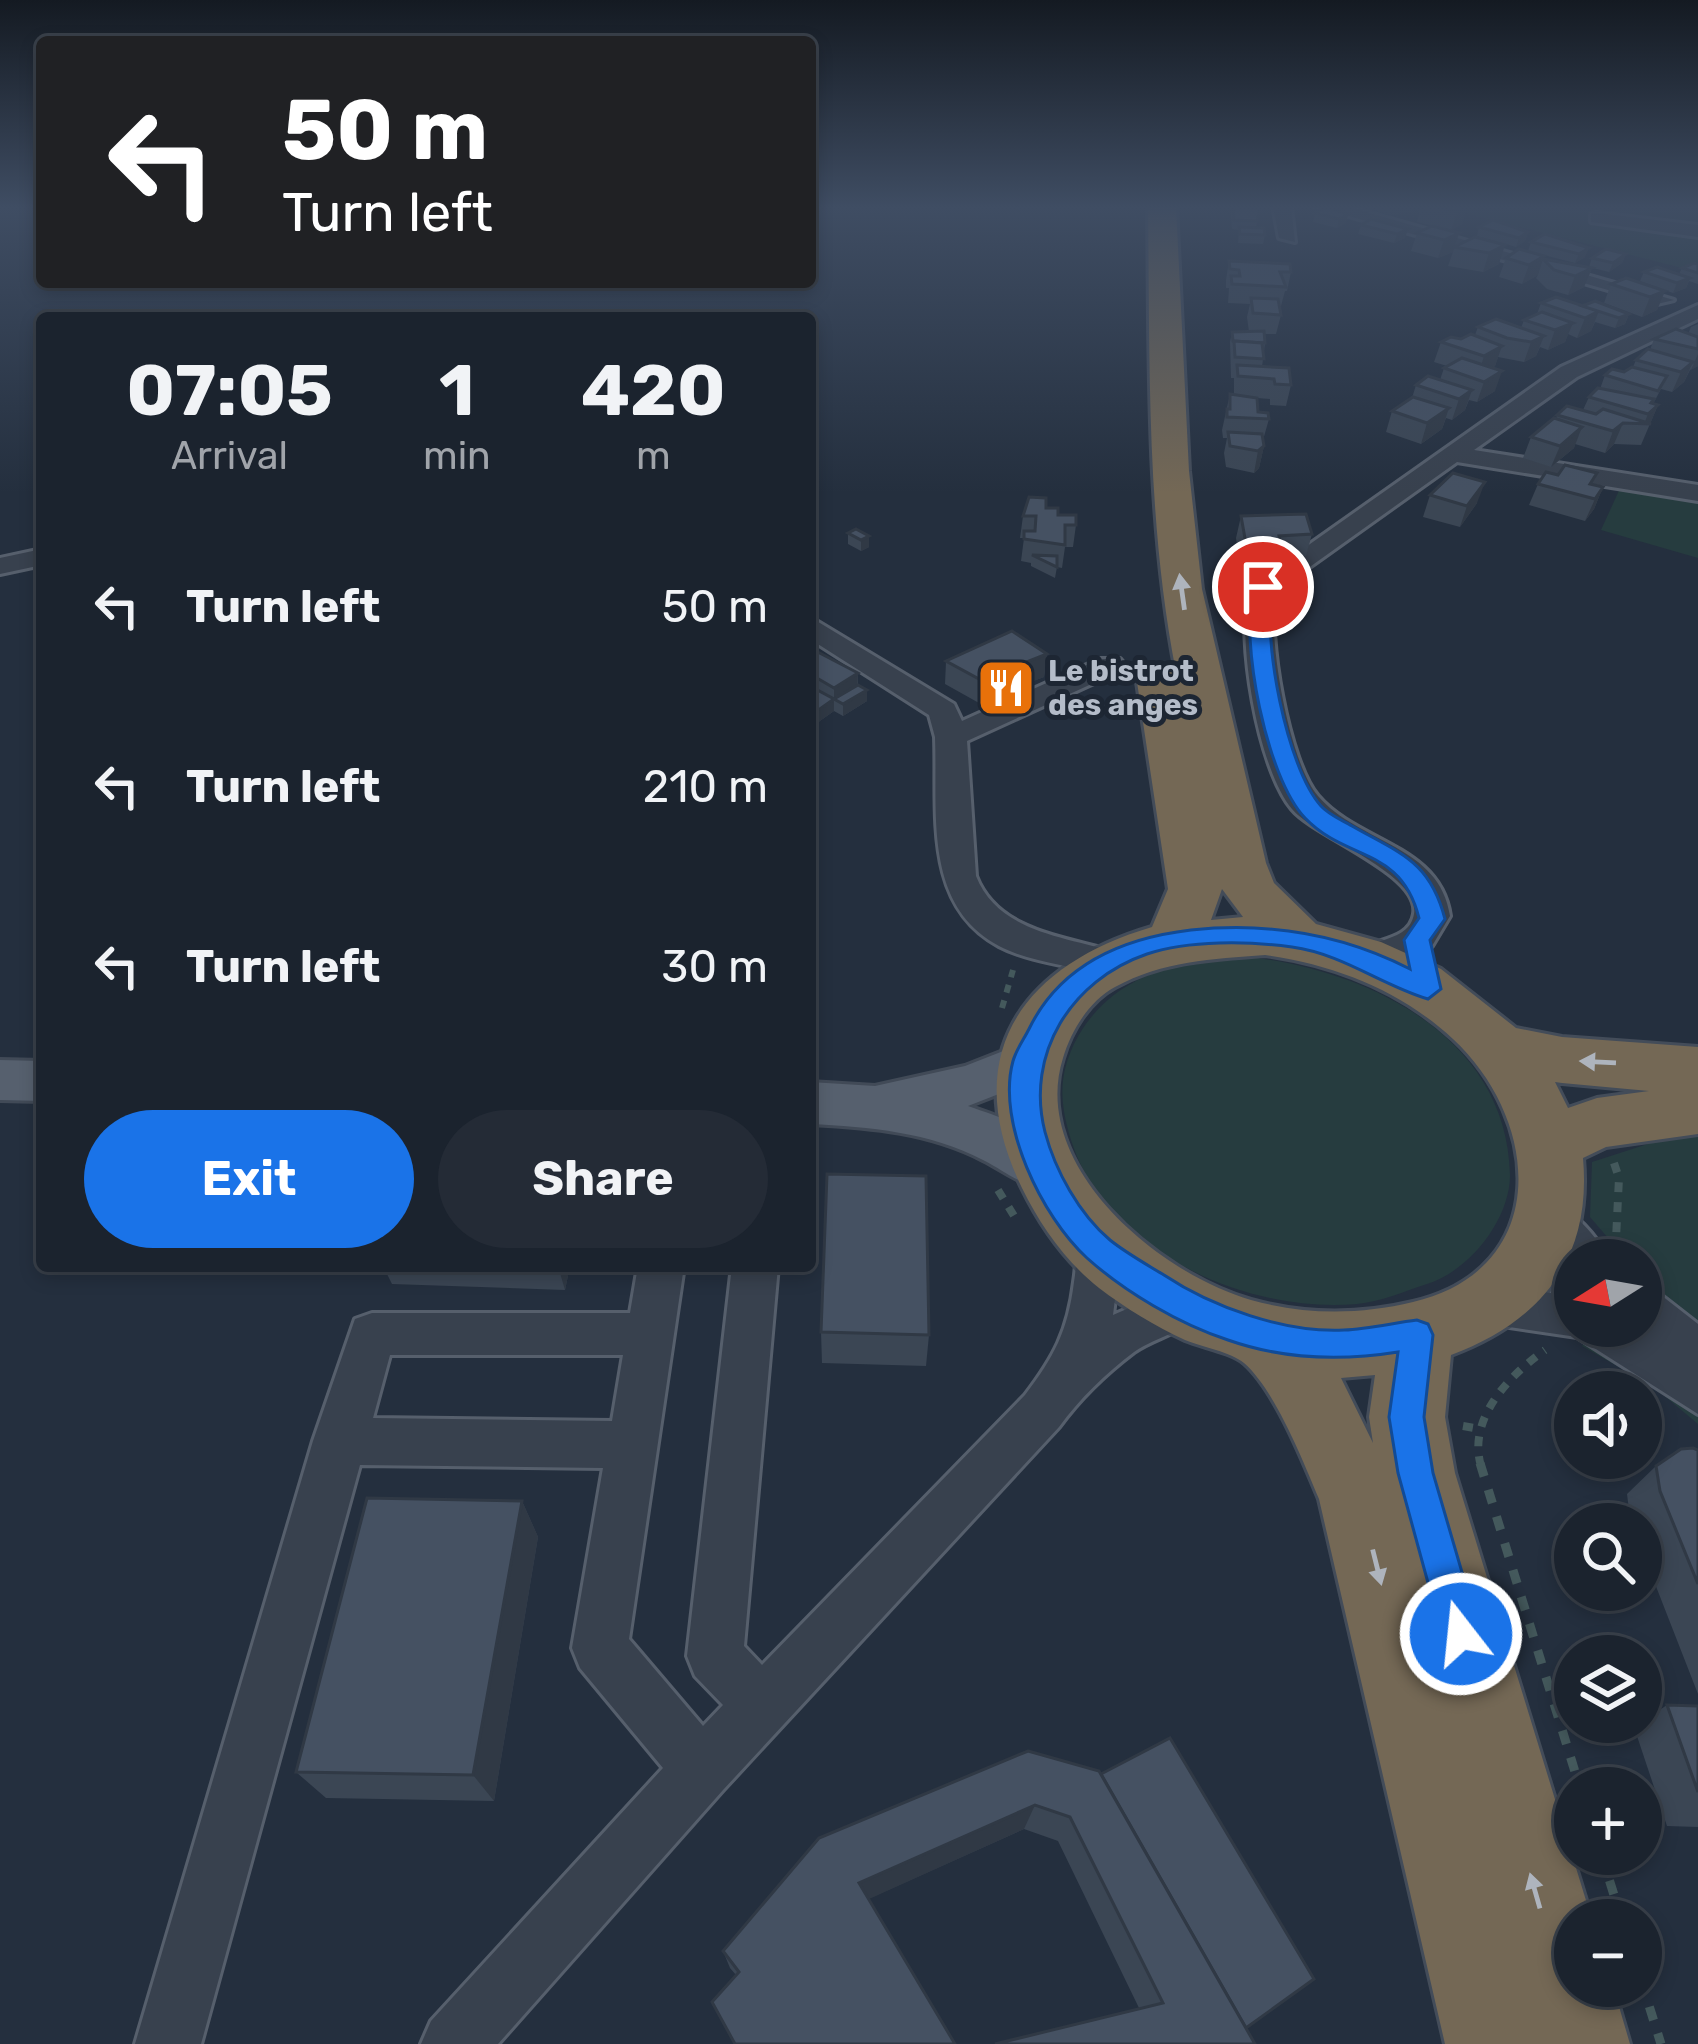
<!DOCTYPE html>
<html lang="en">
<head>
<meta charset="utf-8">
<style>
  body { margin:0; font-family:Rubik,sans-serif; background:#242b36; color:#f1f3f6; height:100vh; display:flex; flex-direction:column; font-size:45px; white-space:nowrap }
  * { box-sizing:border-box; margin:0 }
  p { font-size:39px; color:#a0a4aa }
  .icon { flex:none; width:66px; height:66px; fill:none; stroke:currentColor; stroke-width:2; stroke-linecap:round; stroke-linejoin:round }
  .map { position:relative; flex:1; overflow:hidden }
  .panel { position:absolute; left:36px; top:312px; width:780px; height:960px; display:flex; flex-direction:column; background:#1b232e; border-radius:12px; box-shadow:0 6px 18px #0003,0 0 0 3px #39404a }
  .panel>* { flex:none }
  .top-card { position:absolute; left:36px; top:36px; width:780px; height:252px; border-radius:12px; box-shadow:0 6px 18px #0003,0 0 0 3px #39404a; background:#202124; color:#fff; overflow:hidden }
  .needle { width:78px; rotate:259deg }
  .tools { position:absolute; left:1554px; top:1239px; display:grid; gap:24px }
  .tools a { display:grid; place-items:center; width:108px; height:108px; border-radius:50%; background:#1b232e; box-shadow:0 6px 18px #0003,0 0 0 3px #39404a; font-size:60px }
  .pin { position:absolute; display:grid; place-items:center; width:102px; height:102px; color:#fff; margin:-51px; border:6px solid #fff; border-radius:50%; box-shadow:0 3px 12px #0007 }
  .me { position:absolute; width:132px; margin:-66px; rotate:344deg; stroke-linejoin:round; filter:drop-shadow(0 0 9px #0008) }
  .turn { display:flex; align-items:center; gap:42px; height:252px; padding:0 48px; font-size:54px }
  .turn .icon { width:156px; height:156px; stroke-width:2.5 }
  .turn b { display:block; font-size:84px; line-height:102px }
  .eta { display:flex; justify-content:space-evenly; align-items:center; height:204px; text-align:center }
  .eta b { font-size:72px; font-weight:700; line-height:84px }
  .primary-button { display:flex; gap:24px; margin-top:auto; padding:24px 48px }
  .primary-button a { flex:1; height:138px; border-radius:72px; background:#1a73e8; color:#fff; font-size:48px; font-weight:700; line-height:138px; text-align:center }
  .primary-button a+a { background:#242b36; color:#f1f3f6 }
  ul { padding:0; list-style:none }
  li { display:flex; align-items:center; gap:36px; height:180px; padding:0 48px }
  li div { flex:1 }
  li b { display:block; font-size:45px }
  li em { font-style:normal }
  .map>svg:first-child { display:block }
  .green { fill:#263c3f }
  .lines { fill:none; stroke-linecap:round; stroke-linejoin:round }
  .minor-casing { stroke:#565f6c; stroke-width:6 }
  .major-casing { stroke:#414a57; stroke-width:6 }
  .highway-casing { stroke:#434c59; stroke-width:6 }
  .path-far2 { stroke:#44595c; stroke-width:6; stroke-dasharray:8 8; stroke-linecap:butt }
  .path-far1 { stroke:#44595c; stroke-width:8; stroke-dasharray:10 10; stroke-linecap:butt }
  .path { stroke:#44595c; stroke-width:9; stroke-dasharray:14 14; stroke-linecap:butt }
  .minor { fill:#38414e; fill-rule:evenodd }
  .major { fill:#56606e; fill-rule:evenodd }
  .highway { fill:#746855; fill-rule:evenodd }
  .wall { fill:#3b4654 }
  .shaded-wall { fill:#303945 }
  .building { fill:#455162; stroke:#303945; stroke-width:3 }
  .oneway { fill:#aeb4bd }
  .route { fill:#1a73e8; stroke:#114b97; stroke-width:3 }
  .labels { text-anchor:middle; dominant-baseline:central; stroke-width:10; stroke-linejoin:round; paint-order:stroke }
  .far-poi-label { font-size:30px; font-weight:bold; fill:#b4bcc9; stroke:#1d2633; text-anchor:start }
</style>
</head>
<body>
<div class="map">
<svg width="1698" height="2044" viewBox="0 0 1698 2044">
  <rect width="100%" height="100%" fill="#242f3e"/>
  <g class="green">
    <path d="M1458,206H1698V272L1449,209Z"/>
    <path d="M1622,484L1698,497V558L1601,530Z"/>
    <path d="M1241,956C1362,968 1507,1033 1510,1175C1510,1220 1469,1271 1427,1284C1405,1291 1380,1302 1357,1304C1247,1314 1105,1251 1071,1140C1060,1104 1058,1078 1074,1044C1107,978 1172,961 1241,956Z"/>
    <path d="M1688,1131H1698V1424L1654,1387L1582,1346L1600,1326H1641V1260H1627L1590,1217L1592,1162Z"/>
  </g>
  <g class="lines">
    <g class="minor-casing">
      <g id="minor">
        <path d="M1273,206H1291L1295,242L1279,238Z"/>
        <path d="M1314,206H1345L1674,300L1657,304Z"/>
        <path d="M1597,213L1698,225V237L1591,222V214Z"/>
        <path d="M1698,305V319L1577,377L1474,450L1698,485V501L1457,462L1276,591C1266,633 1289,763 1318,796C1358,843 1440,845 1450,916L1432,946L1422,953L1368,972L1355,968L1349,959C1362,937 1409,945 1414,914C1421,874 1315,837 1292,809C1258,769 1236,637 1249,587L1561,367Z"/>
        <path d="M42,549V565L0,574V558Z"/>
        <path d="M810,617L954,704L962,721L1100,659H1120L1125,665L1120,671L967,741L976,876C998,933 1068,937 1119,953L1125,962L1119,971L1106,975C1073,966 1029,962 999,946C922,905 938,811 935,737L929,715L810,639Z"/>
        <path d="M1549,1201C1574,1210 1597,1236 1609,1260H1575V1276L1570,1274L1527,1220L1533,1207Z"/>
        <path d="M1099,1230L1115,1235L1121,1249L1113,1315L1182,1285L1198,1291L1205,1305C1192,1332 1158,1335 1134,1352C1105,1374 1080,1398 1059,1427L723,1790L498,2044H421L431,2021L663,1768L580,1668L572,1648L603,1468L360,1465L201,2044H135L313,1441L355,1319L372,1313H630L638,1266H684L629,1639L703,1726L723,1705L695,1676L687,1656L732,1266H778L744,1646L762,1665L1025,1395C1054,1357 1068,1331 1074,1282C1077,1265 1075,1251 1083,1235ZM390,1355H623L612,1421L373,1418Z"/>
        <path d="M1485,1285L1575,1296V1326H1641V1286L1657,1292L1698,1324V1414L1577,1337L1469,1321L1462,1306L1469,1291Z"/>
      </g>
    </g>
    <g class="major-casing">
      <g id="major">
        <path d="M1026,1042L1045,1048L1052,1062L1045,1076L968,1106C1002,1118 1050,1132 1067,1166L1059,1182C1027,1193 1011,1174 983,1160C929,1132 870,1127 810,1124V1082L875,1086L965,1066Z"/>
        <path d="M0,1060L42,1061V1101L0,1100Z"/>
      </g>
    </g>
    <g class="highway-casing">
      <path id="highway" d="M1148,206H1176L1189,471L1202,589L1266,863L1274,883L1316,924L1381,942L1441,969L1516,1028L1562,1037L1698,1047V1134L1606,1147L1583,1158C1592,1258 1542,1321 1451,1355L1445,1417L1455,1473L1592,1920H1575V1986H1613L1630,2044H1445L1319,1499C1303,1461 1275,1390 1244,1363C1231,1352 1202,1347 1185,1340C1156,1327 1124,1307 1099,1288C1066,1262 1040,1225 1022,1188C958,1057 1020,966 1152,927L1168,889L1137,682L1144,672L1160,668L1176,672C1146,518 1150,363 1148,206ZM1222,889L1243,917L1211,920ZM1265,955C1335,965 1400,990 1453,1039C1541,1121 1552,1269 1413,1302C1359,1315 1305,1315 1251,1300C1158,1273 1029,1166 1063,1058C1071,1031 1089,1001 1115,987C1163,961 1212,959 1265,955ZM1555,1082L1562,1083L1649,1091L1597,1098L1568,1108ZM1375,1375L1369,1417L1373,1443L1341,1378Z"/>
    </g>
    <path class="path-far2" d="M1002,1008L1013,970"/>
    <g class="path-far1">
      <path d="M1614,1163L1619,1178L1616,1239"/>
      <path d="M998,1190L1016,1219"/>
      <path d="M1463,1426L1480,1429"/>
      <path d="M1481,1466C1467,1418 1510,1375 1545,1350"/>
    </g>
    <g class="path">
      <path d="M1480,1463L1580,1788"/>
      <path d="M1601,1854L1622,1920"/>
      <path d="M1641,1980L1661,2044"/>
    </g>
    <use href="#minor" class="minor"/>
    <use href="#major" class="major"/>
    <use href="#highway" class="highway"/>
  </g>
  <g class="wall">
    <path d="M1232,206L1260,209L1256,227L1265,235L1263,244L1238,243L1239,230L1232,229L1231,215Z"/>
    <path d="M1361,206L1393,207L1411,212L1390,215Z"/>
    <path d="M1421,206H1467L1462,224L1451,230L1417,222Z"/>
    <path d="M1327,207L1346,223L1337,228L1313,222L1315,213Z"/>
    <path d="M1371,219L1405,238L1394,243L1358,234L1361,225Z"/>
    <path d="M1479,227L1528,232L1525,241L1516,247L1477,236Z"/>
    <path d="M1417,233H1459L1455,247L1475,237L1499,264L1483,272L1448,266L1453,252L1438,258L1411,251Z"/>
    <path d="M1545,234L1585,257L1575,263L1528,251L1531,242Z"/>
    <path d="M1626,254L1622,263L1609,272L1589,267L1592,258Z"/>
    <path d="M1506,258L1543,259L1592,268L1584,287L1568,295L1547,289L1536,278L1538,275L1522,284L1499,277Z"/>
    <path d="M1229,261L1291,272L1287,291H1285L1281,306H1279L1281,315L1276,334H1264L1265,343L1262,367L1291,385L1286,406L1270,405V399L1257,398L1258,412L1269,419L1263,440L1264,446L1259,468L1254,473L1226,467L1224,453L1227,438H1223L1222,430L1230,394L1234,395V378H1231L1230,342L1232,332H1249L1247,317L1250,304L1228,303L1229,288H1226V280Z"/>
    <path d="M1698,264V284L1689,281L1686,288L1673,293L1640,281L1644,272L1679,274L1682,268Z"/>
    <path d="M1611,284L1665,291L1657,310L1642,317L1604,303Z"/>
    <path d="M1541,303L1582,306L1629,314L1625,324L1615,328L1595,322L1591,331L1577,338L1568,334L1565,342L1548,350L1540,347L1536,356L1524,362L1498,357L1495,366L1492,368L1495,391L1477,402L1469,400L1465,410L1452,420L1446,418L1442,429L1421,444L1386,432L1392,411L1412,398L1416,385L1440,380L1444,368L1447,366L1434,362L1441,342L1475,335L1478,327L1521,328L1524,320L1537,314Z"/>
    <path d="M1698,324V366L1690,370L1684,382L1672,392L1661,389L1653,404L1658,405L1641,445L1614,444L1605,453L1575,444L1574,448L1551,467L1523,458L1531,437L1556,419L1557,415L1583,410L1589,397L1600,389L1605,375L1624,372L1633,367L1636,360L1650,350L1654,339L1688,334L1691,327Z"/>
    <path d="M1558,475L1603,487L1594,509L1585,521L1529,505L1538,484Z"/>
    <path d="M1430,495L1477,503L1460,527L1423,517Z"/>
    <path d="M1046,508L1076,525L1073,547H1065L1062,568L1057,567L1055,578L1031,566V563L1021,561L1024,538H1020L1023,516Z"/>
    <path d="M1241,516L1312,534L1306,556L1280,558L1277,572L1254,571L1240,566L1236,538Z"/>
    <path d="M848,533L869,536V547L861,551L848,544Z"/>
    <path d="M810,648L858,673V685L867,701L843,716L834,711L810,728Z"/>
    <path d="M1047,654L1044,677L1025,684L1024,693L1010,700L1002,696V694L979,703L945,684L946,661Z"/>
    <path d="M383,1266H570L565,1290L392,1284Z"/>
    <path d="M821,1332L929,1335L926,1366L822,1363Z"/>
    <path d="M1698,1450V1694L1641,1548V1524H1632L1630,1518L1627,1494L1656,1466Z"/>
    <path d="M522,1501L538,1537L494,1801L326,1798L296,1772Z"/>
    <path d="M1667,1705L1698,1706V1827L1667,1826L1634,1727Z"/>
    <path d="M1028,1751L1246,2028L1139,2008L1058,1841L1024,1829L868,1899L736,1975L730,1968L723,1951Z"/>
  </g>
  <g class="shaded-wall">
    <path d="M1393,206H1412L1411,212L1390,215Z"/>
    <path d="M1467,206L1462,224L1451,230L1457,212Z"/>
    <path d="M1348,214L1346,223L1337,228L1339,219Z"/>
    <path d="M1408,229L1405,238L1394,243L1397,234Z"/>
    <path d="M1528,232L1525,241L1516,247L1519,238Z"/>
    <path d="M1459,233L1453,252L1438,258L1444,240Z"/>
    <path d="M1505,245L1499,264L1483,272L1489,253Z"/>
    <path d="M1589,248L1585,257L1575,263L1579,254Z"/>
    <path d="M1626,254L1622,263L1609,272L1613,263Z"/>
    <path d="M1544,256L1538,275L1522,284L1529,265Z"/>
    <path d="M1592,268L1584,287L1568,295L1575,276Z"/>
    <path d="M1690,278L1686,288L1673,293L1677,283Z"/>
    <path d="M1665,291L1657,310L1642,317L1650,297Z"/>
    <path d="M1599,311L1591,331L1577,338L1585,318Z"/>
    <path d="M1629,314L1625,324L1615,328L1619,318Z"/>
    <path d="M1573,323L1565,342L1548,350L1555,330Z"/>
    <path d="M1544,336L1536,356L1524,362L1531,342Z"/>
    <path d="M1502,346L1495,366L1478,376L1484,356Z"/>
    <path d="M1698,354V366L1691,370Z"/>
    <path d="M1693,362L1684,382L1672,392L1681,372Z"/>
    <path d="M1502,371L1495,391L1477,402L1484,382Z"/>
    <path d="M1472,390L1465,410L1452,420L1459,399Z"/>
    <path d="M1658,405L1650,424H1644L1648,414Z"/>
    <path d="M1449,408L1442,429L1421,444L1427,423Z"/>
    <path d="M1623,423L1614,444L1605,453L1613,431Z"/>
    <path d="M1582,427L1574,448L1551,467L1560,446Z"/>
    <path d="M1264,446L1259,468L1254,473L1258,451Z"/>
    <path d="M1485,482L1477,503L1460,527L1467,506Z"/>
    <path d="M1603,487L1594,509L1585,521L1595,499Z"/>
    <path d="M869,536V547L861,551V540Z"/>
    <path d="M818,545L819,568L810,572V549Z"/>
    <path d="M1047,654L1044,677L1025,684L1024,693L1010,700L1011,689L1003,684L1002,694L979,703L981,680Z"/>
    <path d="M858,673L857,695L867,690V701L843,716V704L834,699V688Z"/>
    <path d="M834,699V711L810,728V716Z"/>
    <path d="M558,1266H570L565,1290Z"/>
    <path d="M522,1501L538,1537L494,1801L473,1775Z"/>
    <path d="M1035,1805L1024,1829L858,1904L859,1883Z"/>
  </g>
  <g class="building">
    <path d="M1233,206L1260,209L1257,221L1234,220Z"/>
    <path d="M1431,206H1467L1457,212Z"/>
    <path d="M1327,207L1348,214L1339,219L1315,213Z"/>
    <path d="M1371,219L1408,229L1397,234L1361,225Z"/>
    <path d="M1493,220L1528,232L1519,238L1479,227Z"/>
    <path d="M1432,226L1459,233L1444,240L1417,233Z"/>
    <path d="M1239,227L1264,228L1265,235L1240,234Z"/>
    <path d="M1545,234L1589,248L1579,254L1531,242Z"/>
    <path d="M1475,237L1505,245L1489,253L1454,247Z"/>
    <path d="M1519,249L1544,256L1529,265L1506,258Z"/>
    <path d="M1606,249L1626,254L1613,263L1592,258Z"/>
    <path d="M1543,259L1592,268L1575,276L1554,270Z"/>
    <path d="M1229,261L1290,264L1291,272H1280L1286,287L1232,284L1231,276H1240L1239,270L1230,269Z"/>
    <path d="M1694,263L1698,264V273L1682,268Z"/>
    <path d="M1657,267L1690,278L1677,283L1644,272Z"/>
    <path d="M1626,278L1665,291L1650,297L1611,284Z"/>
    <path d="M1556,297L1599,311L1585,318L1541,303Z"/>
    <path d="M1251,298L1278,299L1281,315L1253,313Z"/>
    <path d="M1595,301L1629,314L1619,318L1582,306Z"/>
    <path d="M1542,312L1573,323L1555,330L1524,320Z"/>
    <path d="M1496,319L1544,336L1531,342L1507,338L1478,327Z"/>
    <path d="M1676,329L1698,337V349L1654,339Z"/>
    <path d="M1264,331L1265,343L1233,341L1232,332Z"/>
    <path d="M1471,334L1502,346L1484,356L1441,342L1451,337L1461,339Z"/>
    <path d="M1234,341L1262,343L1264,359L1235,357Z"/>
    <path d="M1648,349L1693,362L1681,372L1636,360Z"/>
    <path d="M1462,358L1502,371L1484,382L1444,368Z"/>
    <path d="M1237,365L1289,368L1291,385L1275,384L1274,379L1238,376Z"/>
    <path d="M1632,367L1667,376L1658,391L1605,375L1612,369L1624,372Z"/>
    <path d="M1428,376L1472,390L1459,399L1416,385Z"/>
    <path d="M1598,388L1654,399L1651,403L1658,405L1648,414L1589,397Z"/>
    <path d="M1230,394L1257,398L1258,412L1268,413L1269,419L1227,417V409H1230Z"/>
    <path d="M1413,397L1449,408L1427,423L1392,411Z"/>
    <path d="M1567,406L1596,414L1603,409L1651,424L1623,423L1613,431L1557,415Z"/>
    <path d="M1554,418L1582,427L1560,446L1531,437Z"/>
    <path d="M1228,432L1262,434L1264,446L1258,451L1230,446Z"/>
    <path d="M1565,465L1597,473L1590,484L1603,487L1595,499L1538,484L1546,472L1558,475Z"/>
    <path d="M1453,473L1485,482L1467,506L1430,495Z"/>
    <path d="M1029,497L1046,498V508H1058V515H1076V525H1065V545L1024,539V531H1035L1036,516H1023Z"/>
    <path d="M1306,514L1312,534L1279,536L1282,550L1259,549L1246,544L1241,516Z"/>
    <path d="M856,529L869,536L861,540L848,533Z"/>
    <path d="M1032,555L1057,556V567Z"/>
    <path d="M1012,631L1047,654L981,680L946,661Z"/>
    <path d="M810,648L858,673L834,688L810,674Z"/>
    <path d="M1020,677L1026,681L1011,689L1003,684Z"/>
    <path d="M858,685L867,690L843,704L834,699Z"/>
    <path d="M810,686L834,699L810,716Z"/>
    <path d="M827,1174L926,1176L929,1335L821,1332Z"/>
    <path d="M1693,1448L1698,1450V1584L1660,1491L1656,1466L1681,1449Z"/>
    <path d="M367,1498L522,1501L473,1775L296,1772Z"/>
    <path d="M1667,1705L1698,1706V1792Z"/>
    <path d="M1170,1738L1314,1979L1246,2028L1101,1774Z"/>
    <path d="M1028,1751L1099,1771L1255,2044H995L1163,2003L1070,1817L1035,1805L859,1883L955,2044H735L712,2002L739,1972L723,1951L819,1838Z"/>
  </g>
  <defs><path id="oneway-solid" d="M-6-.8H1V-3.2L6.5 0L1 3.2V.8H-6Z" transform="scale(3)"/></defs>
  <g class="oneway">
    <use href="#oneway-solid" transform="translate(1182 592) rotate(-98)"/>
    <use href="#oneway-solid" transform="translate(1598 1062) rotate(-177)"/>
    <use href="#oneway-solid" transform="translate(1377 1567) rotate(76)"/>
    <use href="#oneway-solid" transform="translate(1535 1891) rotate(-106)"/>
  </g>
  <linearGradient id="sky" x2="0" y2="1"><stop stop-color="#141a22"/><stop offset="0.42" stop-color="#3f4d63"/><stop offset="1" stop-color="#3f4d63" stop-opacity="0"/></linearGradient>
  <rect width="1698" height="493" fill="url(#sky)"/>
  <path class="route" d="M1263,581L1273,587C1261,636 1287,769 1321,806C1329,815 1342,820 1352,826C1401,854 1430,861 1445,919L1430,940L1441,989L1428,999C1381,985 1343,954 1292,947C1249,941 1189,940 1147,954C1071,980 1025,1054 1045,1132C1055,1170 1079,1214 1110,1240C1126,1253 1146,1264 1164,1275C1212,1307 1285,1333 1344,1330C1368,1329 1393,1323 1417,1320L1428,1324L1433,1335L1424,1417L1433,1473L1480,1634L1475,1648L1461,1654L1447,1648L1442,1634L1398,1473L1389,1417L1398,1352C1342,1361 1282,1359 1228,1340C1179,1324 1125,1292 1087,1258C1042,1217 996,1123 1013,1061C1016,1050 1024,1039 1029,1029C1060,965 1123,938 1191,930C1268,922 1340,933 1410,969L1404,940L1419,918C1401,846 1347,862 1305,818C1266,777 1240,641 1253,587Z"/>
  <defs>
    <g id="restaurant-square" transform="scale(3)"><rect x="-9" y="-9" width="18" height="18" rx="4" fill="#e8710a" stroke="#1d2633"/><path d="M-5-6h1v4h1v-4h1v4h1v-4h1v5L-1.5 .5V6h-2V.5L-5-1ZM5-6V6H3V1.5H1.5Q1.5-4 5-6Z" fill="#fff"/></g>
  </defs>
  <g fill-rule="evenodd">
    <use href="#restaurant-square" x="1006" y="688"/>
  </g>
  <g class="labels">
    <g class="far-poi-label">
      <text x="1048" y="671">Le bistrot<tspan x="1048" dy="34">des anges</tspan></text>
    </g>
  </g>
</svg>
<div class="tools">
<a><svg class="needle" viewBox="-14 -14 28 28"><path d="M0-13l5 13h-10z" fill="#e53935"/><path d="M0 13l5-13h-10z" fill="#a0a4aa"/></svg></a>
<a><svg class="icon" aria-label="sound" viewBox="0 0 24 24"><path d="M4 9h4l5-4v14l-5-4H4zM17 9q2 3 0 6"/></svg></a>
<a><svg class="icon" aria-label="search" viewBox="0 0 24 24"><circle cx="10" cy="10" r="6"/><path d="M15 15l6 6"/></svg></a>
<a><svg class="icon" aria-label="layers" viewBox="0 0 24 24"><path d="M12 4l9 5-9 5-9-5zM3 14l9 5 9-5"/></svg></a>
<a>+</a>
<a>−</a>
</div>
<div class="pin" style="left:1263px;top:587px;background:#d93025"><svg class="icon" aria-label="arrive" viewBox="0 0 24 24"><path d="M6 21V4h12l-3 4 3 4H6"/></svg></div>
<svg class="me" style="left:1461px;top:1634px" viewBox="-20 -20 40 40"><circle r="17" fill="#1a73e8" stroke="#fff" stroke-width="3"/><path d="M0-11L8 9 0 5-8 9z" fill="#fff"/></svg>
<div class="top-card">
<div class="turn"><svg class="icon" aria-label="left" viewBox="0 0 24 24"><path d="M17 20v-9H6M10 6l-5 5 5 5"/></svg><div><b>50 m</b>Turn left</div></div>
</div>
<section class="panel">
<div class="eta">
<div><b>07:05</b><p>Arrival</p></div>
<div><b>1</b><p>min</p></div>
<div><b>420</b><p>m</p></div>
</div>
<ul>
<li><svg class="icon" aria-label="left" viewBox="0 0 24 24"><path d="M17 20v-9H6M10 6l-5 5 5 5"/></svg><div><b>Turn left</b></div><em>50 m</em></li>
<li><svg class="icon" aria-label="left" viewBox="0 0 24 24"><path d="M17 20v-9H6M10 6l-5 5 5 5"/></svg><div><b>Turn left</b></div><em>210 m</em></li>
<li><svg class="icon" aria-label="left" viewBox="0 0 24 24"><path d="M17 20v-9H6M10 6l-5 5 5 5"/></svg><div><b>Turn left</b></div><em>30 m</em></li>
</ul>
<div class="primary-button"><a>Exit</a><a>Share</a></div>
</section>
</div>
</body>
</html>
